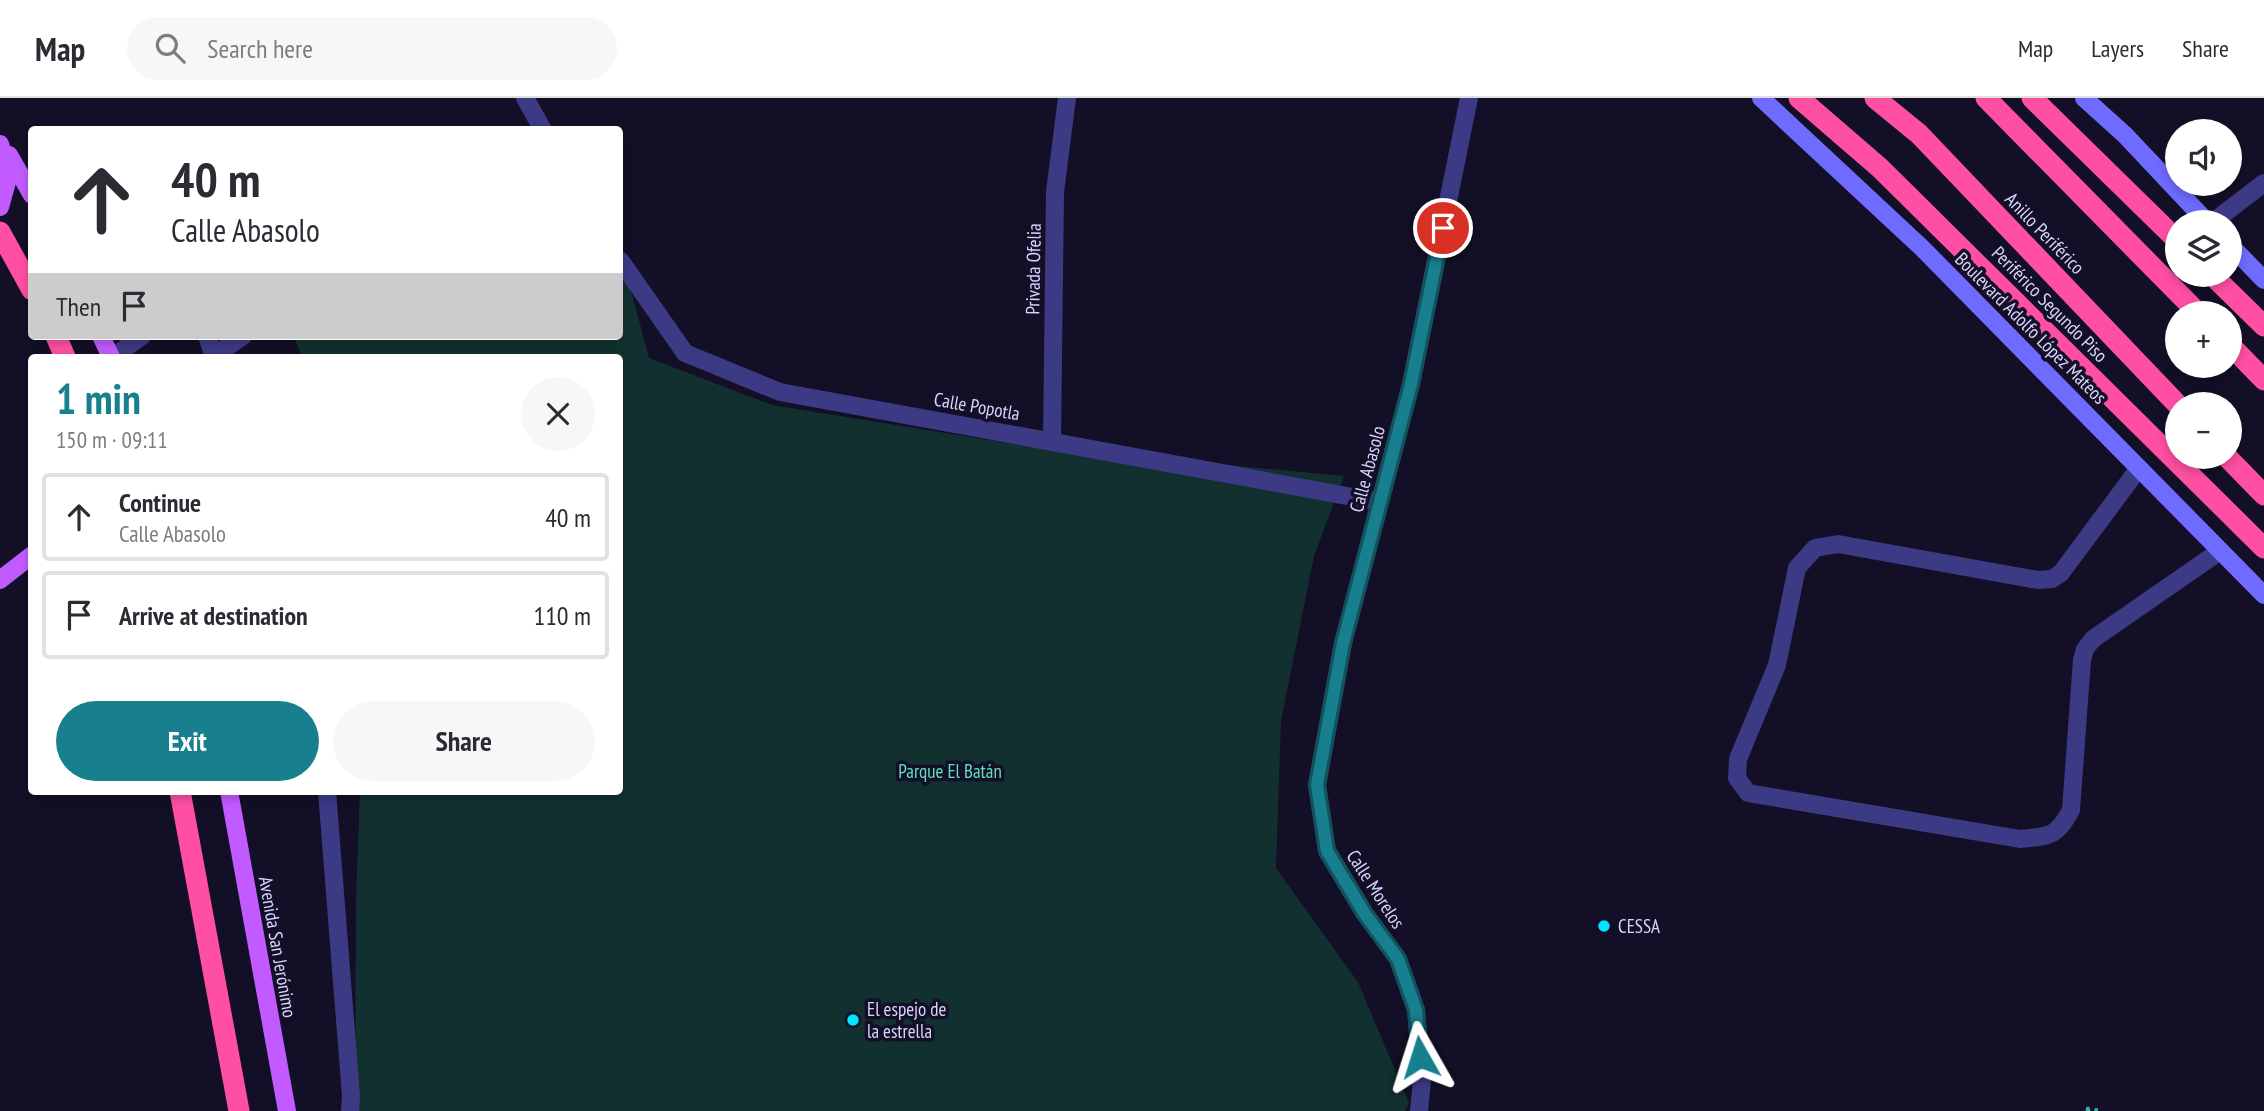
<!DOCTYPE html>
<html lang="en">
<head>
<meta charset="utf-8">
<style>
  body { margin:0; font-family:"PT Sans Narrow",sans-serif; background:#f7f7f7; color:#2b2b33; height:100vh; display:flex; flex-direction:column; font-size:26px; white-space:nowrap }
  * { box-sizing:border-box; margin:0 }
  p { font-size:23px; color:#7c7c81 }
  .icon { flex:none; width:38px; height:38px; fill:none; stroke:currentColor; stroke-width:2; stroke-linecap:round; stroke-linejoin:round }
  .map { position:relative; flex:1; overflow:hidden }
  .panel { position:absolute; left:28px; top:256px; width:595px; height:441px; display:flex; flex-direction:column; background:#fff; border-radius:7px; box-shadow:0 4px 10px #0003 }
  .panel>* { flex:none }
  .guide { position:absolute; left:28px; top:28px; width:595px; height:214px; border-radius:7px; box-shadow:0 4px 10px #0003; background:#fff; color:#2b2b33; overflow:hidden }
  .controls { position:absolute; left:2165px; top:21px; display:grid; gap:14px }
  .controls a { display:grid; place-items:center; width:77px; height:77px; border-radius:50%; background:#fff; box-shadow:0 4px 10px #0003; font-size:35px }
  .pin { position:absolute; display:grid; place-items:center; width:60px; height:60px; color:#fff; margin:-30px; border:4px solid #fff; border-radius:50%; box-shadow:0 2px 7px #0007 }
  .me { position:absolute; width:77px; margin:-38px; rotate:354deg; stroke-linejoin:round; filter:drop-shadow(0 0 5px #0008) }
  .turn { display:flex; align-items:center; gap:24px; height:147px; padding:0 28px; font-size:32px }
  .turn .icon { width:91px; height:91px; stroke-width:2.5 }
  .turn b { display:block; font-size:49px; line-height:60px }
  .then { display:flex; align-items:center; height:66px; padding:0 28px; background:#0003; gap:14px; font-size:26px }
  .round { display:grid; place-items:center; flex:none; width:74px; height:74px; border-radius:37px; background:#f7f7f7 }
  .headline { display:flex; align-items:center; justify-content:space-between; height:119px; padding:0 28px }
  h1 { font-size:42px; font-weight:700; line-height:52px; color:#187f8f }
  .action { display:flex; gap:14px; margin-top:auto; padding:14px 28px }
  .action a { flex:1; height:80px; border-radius:42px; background:#187f8f; color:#fff; font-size:28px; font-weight:700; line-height:80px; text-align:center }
  .action a+a { background:#f7f7f7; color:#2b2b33 }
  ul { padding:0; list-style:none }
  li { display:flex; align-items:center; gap:21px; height:88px; margin:0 14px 10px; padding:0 14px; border:4px solid #e1e1e2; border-radius:7px }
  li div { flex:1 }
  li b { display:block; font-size:26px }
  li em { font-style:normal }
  header { display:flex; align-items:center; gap:42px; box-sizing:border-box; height:98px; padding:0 35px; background:#fff; border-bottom:2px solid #e1e1e2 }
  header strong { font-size:33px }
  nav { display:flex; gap:38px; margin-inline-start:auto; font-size:24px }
  .search { width:490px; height:63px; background:#f7f7f7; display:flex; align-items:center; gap:18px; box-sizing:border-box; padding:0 24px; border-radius:38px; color:#7c7c81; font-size:26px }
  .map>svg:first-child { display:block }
  .green { fill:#12302f }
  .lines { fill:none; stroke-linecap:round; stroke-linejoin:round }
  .path { stroke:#2fb8b0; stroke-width:4.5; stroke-dasharray:3.5 5; stroke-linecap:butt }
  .lane { stroke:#3d3a85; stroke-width:18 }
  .street { stroke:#3d3a85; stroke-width:18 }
  .secondary { stroke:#6f6bff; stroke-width:18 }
  .primary { stroke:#c25bff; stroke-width:18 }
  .highway { stroke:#ff4fa3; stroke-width:21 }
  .route-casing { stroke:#10535d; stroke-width:18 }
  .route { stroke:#187f8f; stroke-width:12 }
  .poi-dot { fill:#00e5ff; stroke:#130f26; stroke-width:2.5 }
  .labels { text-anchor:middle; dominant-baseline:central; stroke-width:7; stroke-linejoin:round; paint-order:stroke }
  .street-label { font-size:19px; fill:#d9d4ff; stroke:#130f26 }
  .park-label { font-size:19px; fill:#5fe0c0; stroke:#130f26 }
  .poi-label { font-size:19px; fill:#d9d4ff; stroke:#130f26; text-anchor:start }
</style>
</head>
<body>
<header>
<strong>Map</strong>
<div class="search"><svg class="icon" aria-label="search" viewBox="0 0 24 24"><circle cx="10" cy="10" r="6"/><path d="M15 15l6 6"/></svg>Search here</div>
<nav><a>Map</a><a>Layers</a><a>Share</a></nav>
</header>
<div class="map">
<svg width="2264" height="1013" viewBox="0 0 2264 1013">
  <rect width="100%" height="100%" fill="#130f26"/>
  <path class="green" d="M620,172L627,177L649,260L772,307L1025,348L1344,378L1314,458L1281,623L1276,770L1358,884L1409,1005L1405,1013H355L356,802L360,693H620V259H302L294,238H620Z"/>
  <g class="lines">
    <path class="path" d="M2088,1013V1011L2099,1013"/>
    <g class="lane">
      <path d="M207,238L214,259"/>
      <path d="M214,258L243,238"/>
      <path d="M2139,370L2061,475L2052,481L2038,482L1838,446L1815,450L1797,470L1777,567L1738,661L1737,680L1748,695L2020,741C2049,738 2057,739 2071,712L2082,562L2085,551L2093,541L2220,453"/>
      <path d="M327,693L351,998L350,1013"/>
    </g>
    <g class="street">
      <path d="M525,0L543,32"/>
      <path d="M2213,124L2264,85"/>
      <path d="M620,162L685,255L780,294L1380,404"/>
      <path d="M113,259L142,238"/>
      <path d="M1052,343L1055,94L1067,0"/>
      <path d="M1419,1013L1422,982L1416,912L1398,861L1365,816L1327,753L1317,687L1343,545L1411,286L1469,0"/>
    </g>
    <g class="secondary">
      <path d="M1761,0L1922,150L2264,497"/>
      <path d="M2084,0L2125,37L2207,124"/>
      <path d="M2230,147L2264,182"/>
    </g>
    <g class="primary">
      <path d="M0,46L9,77L0,109"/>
      <path d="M9,57L32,97"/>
      <path d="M101,238L111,259"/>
      <path d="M0,482L32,457"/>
      <path d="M229,693L287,1013"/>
    </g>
    <g class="highway">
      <path d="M1799,0L1880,70L2264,450"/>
      <path d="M1875,0L1919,36L2177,306"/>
      <path d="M1986,0L2198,215"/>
      <path d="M2032,0L2177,142"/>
      <path d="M0,134L32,192"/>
      <path d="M2212,177L2264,228"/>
      <path d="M56,238L65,259"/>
      <path d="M2230,247L2264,282"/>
      <path d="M2227,359L2264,397"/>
      <path d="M180,693L239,1013"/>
    </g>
  </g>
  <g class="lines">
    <g class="route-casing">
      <path id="route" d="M1420,959L1416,912L1398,861L1365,816L1327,753L1317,687L1343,545L1411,286L1443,130"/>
    </g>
    <use href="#route" class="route"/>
  </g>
  <g class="poi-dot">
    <circle cx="1604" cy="828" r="7"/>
    <circle cx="853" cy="922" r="7"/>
  </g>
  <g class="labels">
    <g class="street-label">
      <text transform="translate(2045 135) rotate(46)">Anillo Periférico</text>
      <text transform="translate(1033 171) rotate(-89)">Privada Ofelia</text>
      <text transform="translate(2050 206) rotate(45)">Periférico Segundo Piso</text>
      <text transform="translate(2031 230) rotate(45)">Boulevard Adolfo López Mateos</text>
      <text transform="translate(977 308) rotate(10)">Calle Popotla</text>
      <text transform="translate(1367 371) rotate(-75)">Calle Abasolo</text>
      <text transform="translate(1376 791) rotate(57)">Calle Morelos</text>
      <text transform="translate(278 849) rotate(80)">Avenida San Jerónimo</text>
    </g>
    <g class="park-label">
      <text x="950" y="673">Parque El Batán</text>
    </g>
    <g class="poi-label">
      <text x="1618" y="828">CESSA</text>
      <text x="867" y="911">El espejo de<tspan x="867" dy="22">la estrella</tspan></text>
    </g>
  </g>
</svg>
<div class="controls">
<a><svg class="icon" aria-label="sound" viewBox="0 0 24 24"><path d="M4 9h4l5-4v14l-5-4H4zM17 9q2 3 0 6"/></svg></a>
<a><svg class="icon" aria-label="layers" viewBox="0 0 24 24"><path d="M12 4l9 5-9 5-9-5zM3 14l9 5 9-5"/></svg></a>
<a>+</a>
<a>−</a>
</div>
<div class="pin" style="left:1443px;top:130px;background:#d93025"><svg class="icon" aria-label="arrive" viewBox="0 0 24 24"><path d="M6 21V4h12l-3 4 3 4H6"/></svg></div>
<svg class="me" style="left:1420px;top:959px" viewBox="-20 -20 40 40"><path d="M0-17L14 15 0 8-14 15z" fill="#187f8f" stroke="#fff" stroke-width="4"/></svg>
<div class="guide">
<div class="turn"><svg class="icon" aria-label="ahead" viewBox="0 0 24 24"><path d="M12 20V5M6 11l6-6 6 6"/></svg><div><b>40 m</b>Calle Abasolo</div></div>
<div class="then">Then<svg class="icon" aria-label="arrive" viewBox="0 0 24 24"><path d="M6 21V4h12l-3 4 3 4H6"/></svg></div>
</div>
<section class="panel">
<div class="headline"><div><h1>1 min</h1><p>150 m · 09:11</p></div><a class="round"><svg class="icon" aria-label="close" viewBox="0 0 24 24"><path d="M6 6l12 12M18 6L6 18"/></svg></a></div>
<ul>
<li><svg class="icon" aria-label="ahead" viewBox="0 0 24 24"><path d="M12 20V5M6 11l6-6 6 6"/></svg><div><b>Continue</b><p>Calle Abasolo</p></div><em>40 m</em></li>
<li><svg class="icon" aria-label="arrive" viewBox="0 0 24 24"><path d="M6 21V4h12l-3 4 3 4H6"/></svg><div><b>Arrive at destination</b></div><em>110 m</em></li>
</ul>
<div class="action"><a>Exit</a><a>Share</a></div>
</section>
</div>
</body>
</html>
